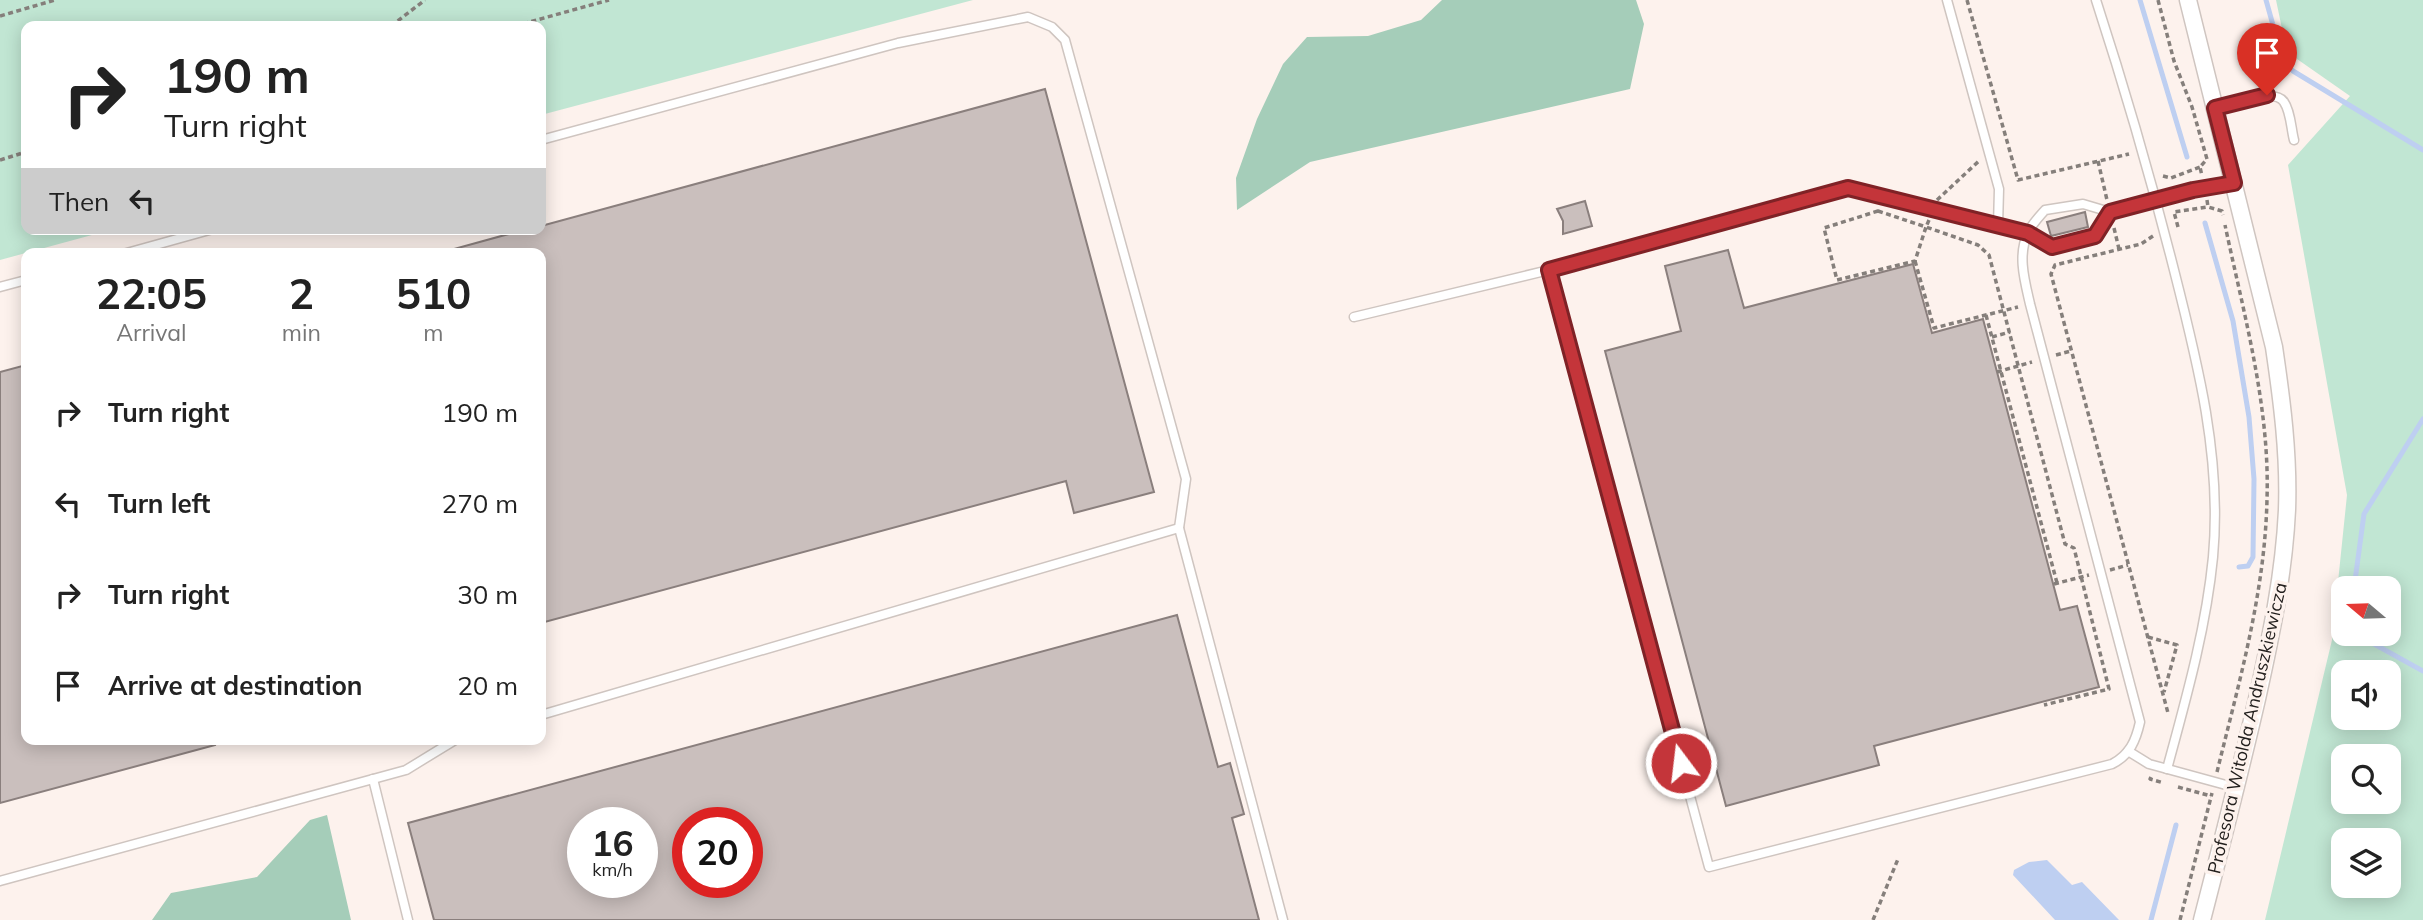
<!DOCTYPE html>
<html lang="en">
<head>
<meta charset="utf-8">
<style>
  body { margin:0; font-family:Mulish,sans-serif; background:#f2f2f2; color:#222; height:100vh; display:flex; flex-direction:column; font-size:26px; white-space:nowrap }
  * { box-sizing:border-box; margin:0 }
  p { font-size:23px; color:#767676 }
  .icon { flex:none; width:38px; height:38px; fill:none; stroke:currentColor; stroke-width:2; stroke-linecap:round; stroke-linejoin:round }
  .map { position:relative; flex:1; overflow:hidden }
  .panel { position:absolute; left:21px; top:248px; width:525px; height:497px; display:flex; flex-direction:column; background:#fff; border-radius:14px; box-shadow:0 4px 18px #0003 }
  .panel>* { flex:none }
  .hud { position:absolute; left:21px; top:21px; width:525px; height:214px; border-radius:14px; box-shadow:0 4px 18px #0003; background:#fff; color:#222; overflow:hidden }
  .needle { width:46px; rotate:289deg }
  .controls { position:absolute; left:2331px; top:576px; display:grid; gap:14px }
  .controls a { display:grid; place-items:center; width:70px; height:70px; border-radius:14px; background:#fff; box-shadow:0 4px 18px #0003; font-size:35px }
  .speed { position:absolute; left:567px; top:807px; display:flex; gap:14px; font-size:35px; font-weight:700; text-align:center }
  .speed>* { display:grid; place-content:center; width:91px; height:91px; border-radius:50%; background:#fff; box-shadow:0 4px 18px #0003; line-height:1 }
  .speed small { font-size:18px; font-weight:400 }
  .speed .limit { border:10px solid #d22; background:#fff; color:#111 }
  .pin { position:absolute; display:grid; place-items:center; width:60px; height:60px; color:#fff; margin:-72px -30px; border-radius:50% 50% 50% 0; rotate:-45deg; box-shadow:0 0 7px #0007 }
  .pin .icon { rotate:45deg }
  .me { position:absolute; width:77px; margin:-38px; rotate:345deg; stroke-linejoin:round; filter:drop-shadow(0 0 5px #0008) }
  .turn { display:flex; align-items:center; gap:24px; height:147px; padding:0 28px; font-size:32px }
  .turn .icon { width:91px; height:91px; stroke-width:2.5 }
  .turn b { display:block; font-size:49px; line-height:60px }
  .then { display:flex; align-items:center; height:66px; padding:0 28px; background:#0003; gap:14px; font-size:26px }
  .eta { display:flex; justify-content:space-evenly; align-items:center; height:119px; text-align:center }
  .eta b { font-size:42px; font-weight:700; line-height:49px }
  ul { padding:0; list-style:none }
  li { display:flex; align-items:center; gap:21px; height:91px; padding:0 28px }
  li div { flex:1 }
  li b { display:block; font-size:26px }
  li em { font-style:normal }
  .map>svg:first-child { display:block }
  .green { fill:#c1e6d3; fill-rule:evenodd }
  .forest { fill:#a5cdb9 }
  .water { fill:#becff1 }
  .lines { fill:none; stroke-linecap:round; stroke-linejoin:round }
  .stream { stroke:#becff1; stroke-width:5 }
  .building { fill:#cabfbd; stroke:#8a7f7d; stroke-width:2; fill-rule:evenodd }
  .lane-casing { stroke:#cfc5c0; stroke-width:11 }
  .street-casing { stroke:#cfc5c0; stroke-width:19 }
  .path { stroke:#857f7b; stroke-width:3.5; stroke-dasharray:5 3.5; stroke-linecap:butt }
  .lane { stroke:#fff; stroke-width:8 }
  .street { stroke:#fff; stroke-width:16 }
  .route-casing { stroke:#7f2226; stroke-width:18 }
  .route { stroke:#c4353a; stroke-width:12 }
  .labels { text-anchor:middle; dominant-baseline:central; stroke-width:7; stroke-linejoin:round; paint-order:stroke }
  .street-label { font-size:18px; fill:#23201e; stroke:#fdf2ed }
</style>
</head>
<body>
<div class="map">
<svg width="2423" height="920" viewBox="0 0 2423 920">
  <rect width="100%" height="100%" fill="#fdf2ed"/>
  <g class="green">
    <path d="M0,0H973L541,115V26H26V229H114L0,260Z"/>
    <path d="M2276,0H2423V920H2265L2332,640L2347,495L2288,165L2350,96L2297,59L2285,43ZM2343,588H2389V634H2343ZM2343,672H2389V718H2343ZM2343,756H2389V802H2343ZM2343,840H2389V886H2343Z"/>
  </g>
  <g class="forest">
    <path d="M1442,0H1636L1644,24L1630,89L1310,162L1237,210L1236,178L1257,119L1283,64L1307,37L1368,36L1421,20Z"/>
    <path d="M327,815L351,920H152L171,893L257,877L310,820Z"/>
  </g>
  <path class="water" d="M2047,860L2072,885L2082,882L2119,920H2055L2013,875L2014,870L2029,862Z"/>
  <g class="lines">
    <g class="stream">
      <path d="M2140,0L2187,157"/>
      <path d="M2266,0L2283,61L2293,71L2423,150"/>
      <path d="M2205,223L2233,321L2249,417L2254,479L2253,557L2248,566L2239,567"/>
      <path d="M2354,588L2364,514L2423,419"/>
      <path d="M2356,634L2423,671"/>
      <path d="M2151,920L2176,825"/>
    </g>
  </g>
  <g class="building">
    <path d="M1045,89L1154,492L1074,513L1066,481L541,623V254H454V249L527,229H541V226Z"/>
    <path d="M1585,201L1592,226L1563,234V221L1557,209Z"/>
    <path d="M2085,212L2088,227L2051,236L2047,222Z"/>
    <path d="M1728,250L1744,308L1913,264L1932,333L1983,319L2060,610L2077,606L2099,687L1874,746L1879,765L1726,806L1605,351L1681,331L1665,266Z"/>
    <path d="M26,365V740H214L215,745L0,803V372Z"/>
    <path d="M1177,615L1218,767L1230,763L1244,814L1232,818L1259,920H434L408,823ZM583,822H642V882H583ZM688,822H747V882H688Z"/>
  </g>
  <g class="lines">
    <g class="lane-casing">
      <g id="lane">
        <path d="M1947,0L1999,189L1998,226"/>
        <path d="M2096,0C2125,89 2151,179 2174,270C2198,364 2222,459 2213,557C2206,629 2186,699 2167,769"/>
        <path d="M2215,108C2230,104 2275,87 2284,102C2291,112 2291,129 2294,140"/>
        <path d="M541,140L898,43L1028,17L1052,27L1065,40L1186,479L1179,528L1283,920"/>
        <path d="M123,254L213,229"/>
        <path d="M1549,270L1709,867L2112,764C2130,755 2136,740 2140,722L2030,304C2025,282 2017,255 2028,233C2031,225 2039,217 2045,210L2083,204L2110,212L2193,190L2234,183"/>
        <path d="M0,287L26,280"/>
        <path d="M1354,317L1549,270L1848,188L2027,233L2052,247L2095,236L2110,212"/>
        <path d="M541,715L1179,528"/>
        <path d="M2128,751L2149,764L2237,788"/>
        <path d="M373,779L408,920"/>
        <path d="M0,881L406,770L455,740"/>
      </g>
    </g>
    <g class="street-casing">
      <path id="street" d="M2188,0L2274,347C2282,401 2289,455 2287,510C2284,574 2271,636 2257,699C2240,773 2221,846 2202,920"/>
    </g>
    <g class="path">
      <path d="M1967,0L2018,180L2129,154"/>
      <path d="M2158,0L2174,61L2192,107L2207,159L2200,167L2202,176"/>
      <path d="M0,16L55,0"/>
      <path d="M391,26L425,0"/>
      <path d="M515,26L609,0"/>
      <path d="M0,160L26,152"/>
      <path d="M2098,161L2107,200"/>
      <path d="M2163,176L2171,178L2200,167"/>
      <path d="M1937,200L1980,160"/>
      <path d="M2207,200L2208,207L2222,211L2223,215"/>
      <path d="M1878,211L1926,227L1915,261L1837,280L1824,228Z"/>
      <path d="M1929,220L1926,227L1978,245L1989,255L2065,544L2074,548L2109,689L2044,705"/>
      <path d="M2178,227L2174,212L2208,207"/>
      <path d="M2114,228L2119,249"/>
      <path d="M2153,236L2141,244L2055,265L2051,274L2168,713"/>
      <path d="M1915,261L1934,328L2018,307"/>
      <path d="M1986,315L2057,583"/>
      <path d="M1992,337L2010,332"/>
      <path d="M2056,355L2071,351"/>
      <path d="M1997,372L2032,362"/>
      <path d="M2110,570L2128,565"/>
      <path d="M2054,584L2089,575"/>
      <path d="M2148,637L2177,645L2164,692"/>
      <path d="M2217,772C2239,682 2265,593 2267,499C2270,407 2244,315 2225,225"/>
      <path d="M2151,777L2150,779L2164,783"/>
      <path d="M2178,787L2211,796"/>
      <path d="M1873,920L1898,859"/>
      <path d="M2180,920L2212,793"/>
    </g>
    <use href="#lane" class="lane"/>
    <use href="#street" class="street"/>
  </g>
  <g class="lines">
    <g class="route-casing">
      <path id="route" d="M1681,763L1549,270L1848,188L2028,233L2052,247L2095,236L2110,212L2193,190L2234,183L2215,108L2267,95"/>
    </g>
    <use href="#route" class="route"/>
  </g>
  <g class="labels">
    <g class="street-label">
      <text transform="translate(2247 728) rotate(-77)">Profesora Witolda Andruszkiewicza</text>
    </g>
  </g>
</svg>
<div class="controls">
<a><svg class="needle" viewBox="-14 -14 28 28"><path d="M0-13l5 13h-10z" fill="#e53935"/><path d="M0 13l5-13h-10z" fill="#767676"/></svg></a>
<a><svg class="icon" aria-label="sound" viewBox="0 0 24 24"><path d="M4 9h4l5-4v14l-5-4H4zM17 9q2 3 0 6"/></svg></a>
<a><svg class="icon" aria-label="search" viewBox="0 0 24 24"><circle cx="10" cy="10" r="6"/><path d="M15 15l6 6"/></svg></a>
<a><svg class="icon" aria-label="layers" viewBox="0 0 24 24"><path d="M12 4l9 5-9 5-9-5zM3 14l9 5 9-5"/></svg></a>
</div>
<div class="speed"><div>16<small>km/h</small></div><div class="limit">20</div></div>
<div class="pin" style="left:2267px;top:95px;background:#d93025"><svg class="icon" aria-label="arrive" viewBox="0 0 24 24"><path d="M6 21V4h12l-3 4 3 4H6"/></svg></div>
<svg class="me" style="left:1681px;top:763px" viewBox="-20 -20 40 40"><circle r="17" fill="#c4353a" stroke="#fff" stroke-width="3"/><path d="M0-11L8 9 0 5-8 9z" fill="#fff"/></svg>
<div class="hud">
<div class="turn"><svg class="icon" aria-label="right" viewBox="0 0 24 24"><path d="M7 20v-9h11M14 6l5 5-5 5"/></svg><div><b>190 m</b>Turn right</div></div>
<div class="then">Then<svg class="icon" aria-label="left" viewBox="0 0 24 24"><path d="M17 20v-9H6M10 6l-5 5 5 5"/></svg></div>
</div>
<section class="panel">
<div class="eta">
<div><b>22:05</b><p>Arrival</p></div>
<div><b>2</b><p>min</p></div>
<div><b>510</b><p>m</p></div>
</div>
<ul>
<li><svg class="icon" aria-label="right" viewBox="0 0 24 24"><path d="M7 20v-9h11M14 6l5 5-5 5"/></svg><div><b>Turn right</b></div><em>190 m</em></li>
<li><svg class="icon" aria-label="left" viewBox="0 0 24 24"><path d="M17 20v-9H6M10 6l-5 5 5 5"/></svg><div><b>Turn left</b></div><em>270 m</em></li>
<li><svg class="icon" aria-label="right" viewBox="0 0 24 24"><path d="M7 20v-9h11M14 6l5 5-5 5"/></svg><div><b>Turn right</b></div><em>30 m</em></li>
<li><svg class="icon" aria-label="arrive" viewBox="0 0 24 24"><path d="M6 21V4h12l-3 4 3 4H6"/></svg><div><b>Arrive at destination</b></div><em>20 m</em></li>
</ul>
</section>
</div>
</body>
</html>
